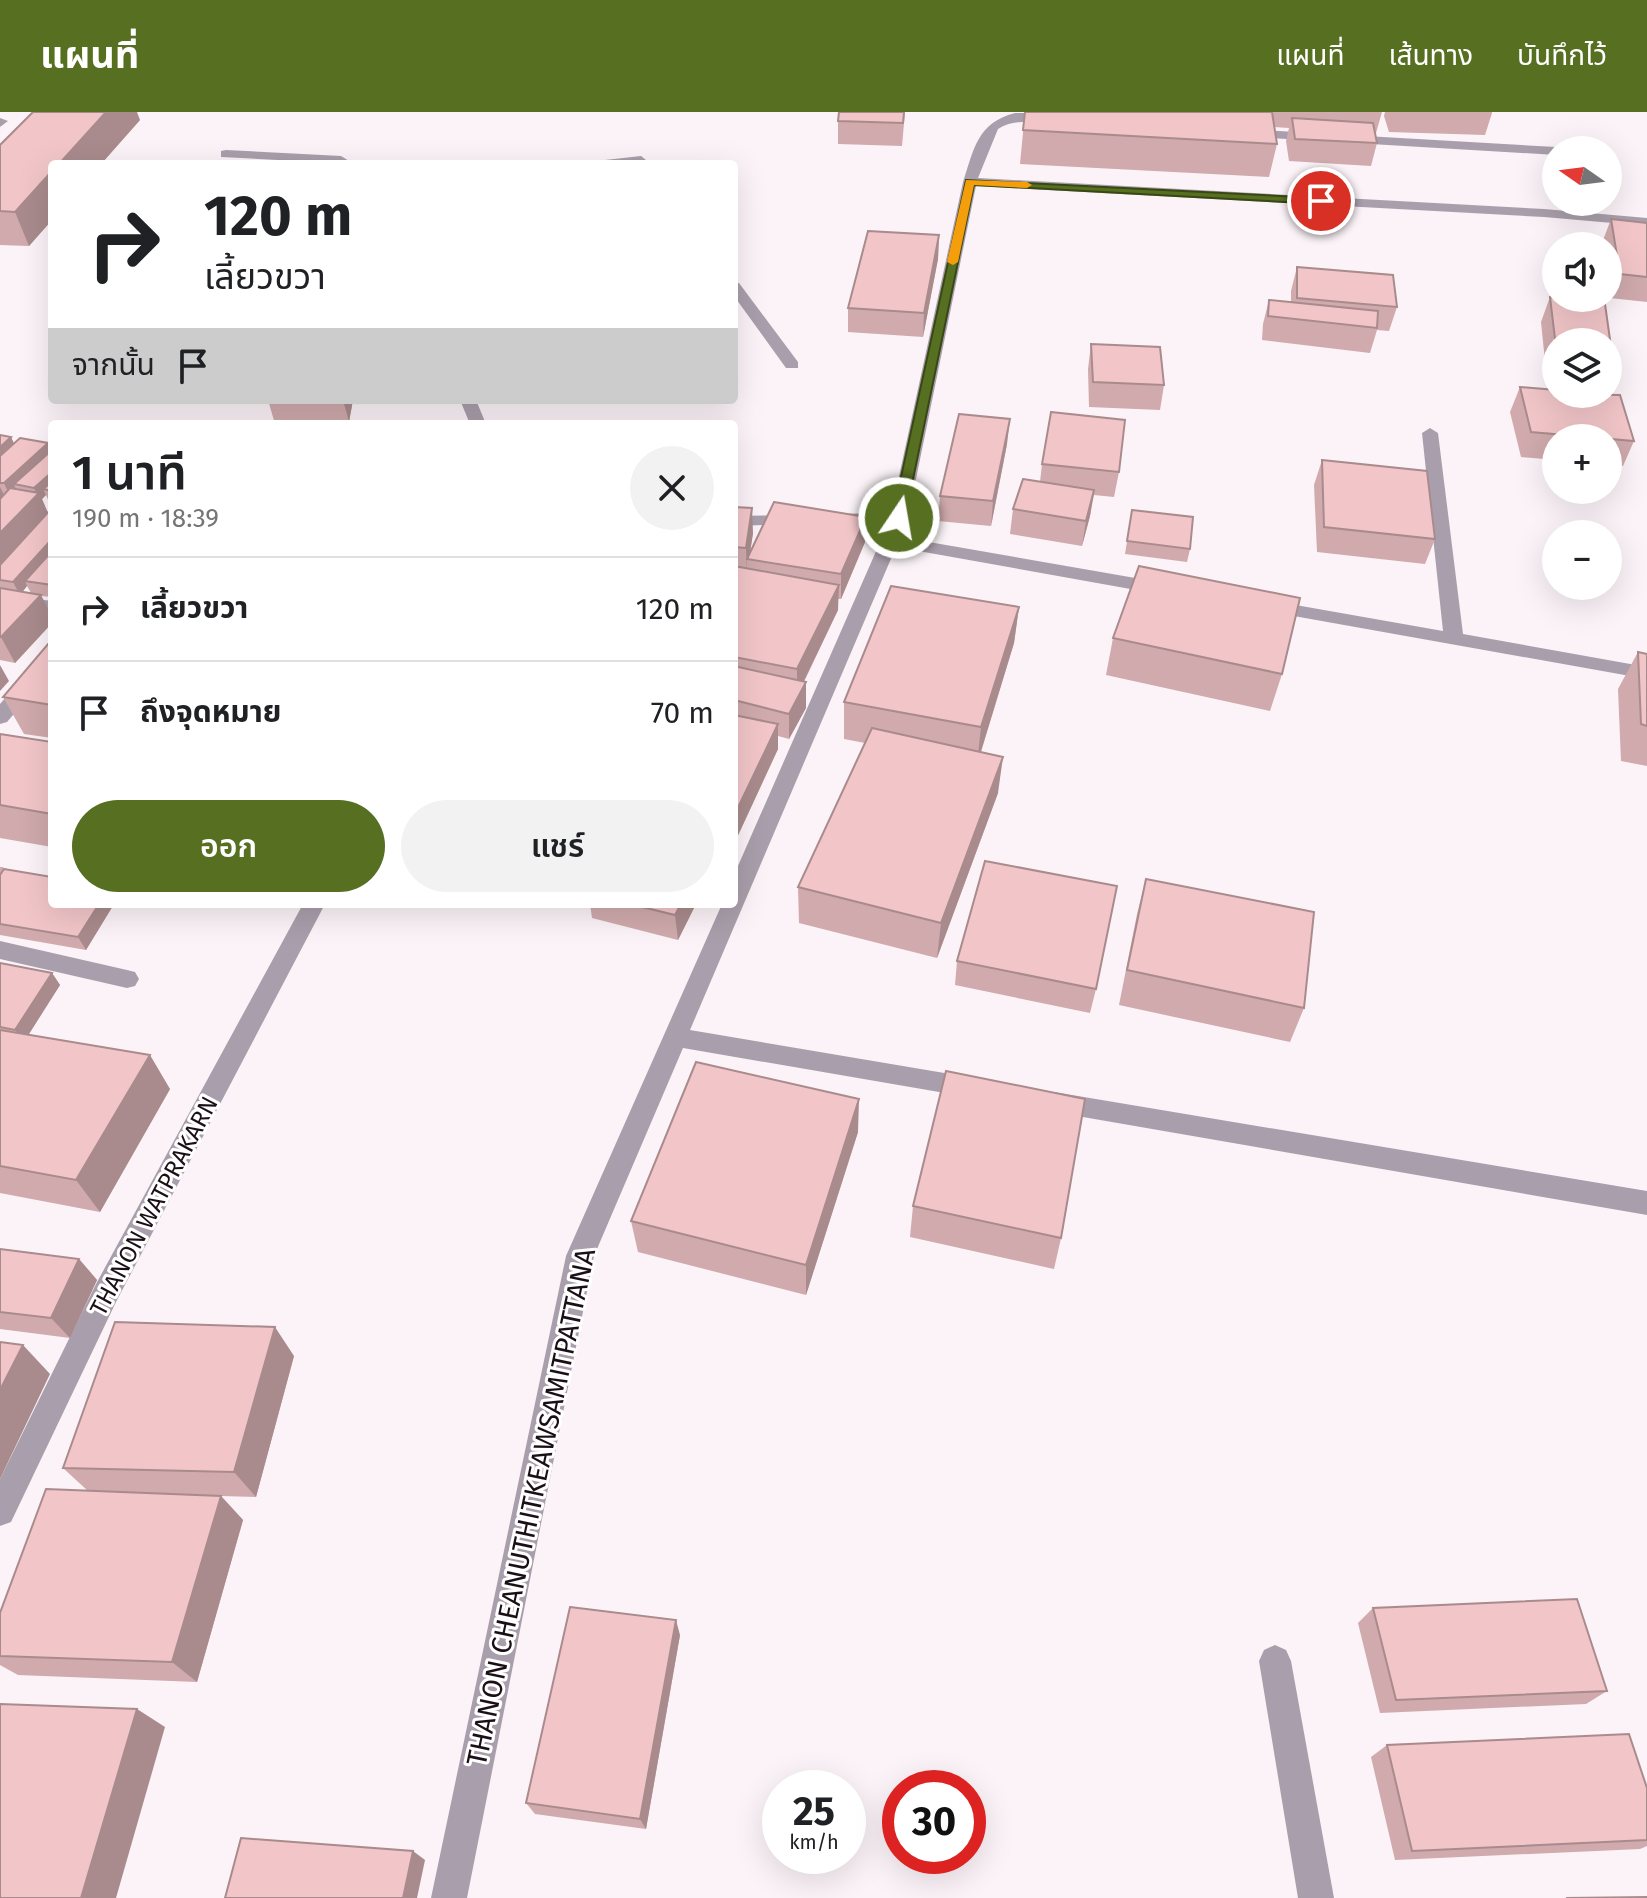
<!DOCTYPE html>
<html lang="th">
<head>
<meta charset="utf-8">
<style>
  body { margin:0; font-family:"Fira Sans","Noto Sans Thai",sans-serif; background:#f2f2f2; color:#202124; height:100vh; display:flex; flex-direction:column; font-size:30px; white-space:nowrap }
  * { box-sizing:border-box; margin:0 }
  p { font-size:26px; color:#757577 }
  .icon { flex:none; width:44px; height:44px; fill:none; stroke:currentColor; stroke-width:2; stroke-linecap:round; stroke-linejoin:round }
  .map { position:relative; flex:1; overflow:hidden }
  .sheet { position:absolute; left:48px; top:308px; width:690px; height:488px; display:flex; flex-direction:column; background:#fff; border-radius:8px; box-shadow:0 8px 32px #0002 }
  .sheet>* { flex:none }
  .top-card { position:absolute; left:48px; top:48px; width:690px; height:244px; border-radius:8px; box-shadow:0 8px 32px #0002; background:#fff; color:#202124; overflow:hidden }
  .needle { width:52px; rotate:284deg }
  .controls { position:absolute; left:1542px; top:24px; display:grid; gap:16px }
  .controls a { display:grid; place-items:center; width:80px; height:80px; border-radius:50%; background:#fff; box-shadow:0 8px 32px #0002; font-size:40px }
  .speed { position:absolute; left:762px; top:1658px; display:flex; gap:16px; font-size:40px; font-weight:700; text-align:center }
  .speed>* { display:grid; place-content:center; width:104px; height:104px; border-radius:50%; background:#fff; box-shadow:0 8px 32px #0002; line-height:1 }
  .speed small { font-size:20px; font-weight:400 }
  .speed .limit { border:12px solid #d22; background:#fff; color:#111 }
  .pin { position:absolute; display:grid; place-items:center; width:68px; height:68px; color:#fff; margin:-34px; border:4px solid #fff; border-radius:50%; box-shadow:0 2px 8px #0007 }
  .me { position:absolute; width:88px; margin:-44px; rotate:12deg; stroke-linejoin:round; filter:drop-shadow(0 0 6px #0008) }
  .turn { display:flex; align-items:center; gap:28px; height:168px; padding:0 24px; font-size:36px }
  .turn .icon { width:104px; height:104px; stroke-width:2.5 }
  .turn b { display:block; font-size:56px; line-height:68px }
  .then { display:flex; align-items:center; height:76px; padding:0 24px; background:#0003; gap:16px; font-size:30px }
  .round { display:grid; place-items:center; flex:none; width:84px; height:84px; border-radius:42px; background:#f2f2f2 }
  .head { display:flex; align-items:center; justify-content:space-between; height:136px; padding:0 24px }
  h1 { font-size:48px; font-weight:600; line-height:60px }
  .action { display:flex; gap:16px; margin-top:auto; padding:16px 24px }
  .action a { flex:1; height:92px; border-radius:48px; background:#566f20; color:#fff; font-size:32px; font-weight:600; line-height:92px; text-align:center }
  .action a+a { background:#f2f2f2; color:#202124 }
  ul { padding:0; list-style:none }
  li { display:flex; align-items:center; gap:24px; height:104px; padding:0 24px; border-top:2px solid #e0e0e0 }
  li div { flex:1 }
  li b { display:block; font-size:30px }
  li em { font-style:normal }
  header { display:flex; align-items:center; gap:48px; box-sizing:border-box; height:112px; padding:0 40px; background:#566f20; color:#fff }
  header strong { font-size:38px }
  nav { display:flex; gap:44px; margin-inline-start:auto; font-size:28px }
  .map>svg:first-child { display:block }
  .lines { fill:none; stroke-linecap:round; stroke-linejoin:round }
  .minor { fill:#a99fac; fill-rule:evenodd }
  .wall { fill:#d0aaad; fill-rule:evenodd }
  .shaded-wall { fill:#a98b8d }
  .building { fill:#f2c6c9; stroke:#a98b8d; stroke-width:2 }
  .route { fill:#566f20; stroke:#384815; stroke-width:2 }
  .slow { fill:#f59e0b }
  .labels { text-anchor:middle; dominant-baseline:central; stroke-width:6; stroke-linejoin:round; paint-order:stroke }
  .street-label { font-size:24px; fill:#1b0f16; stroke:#fff }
  .near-street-label { font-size:28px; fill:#1b0f16; stroke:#fff }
</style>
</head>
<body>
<header>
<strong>แผนที่</strong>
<nav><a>แผนที่</a><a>เส้นทาง</a><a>บันทึกไว้</a></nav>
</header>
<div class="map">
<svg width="1647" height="1786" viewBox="0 0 1647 1786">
  <rect width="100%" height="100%" fill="#fbf3f7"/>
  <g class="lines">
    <g class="minor">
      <path d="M1015,1H1054L1060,5C1044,16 1019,3 998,17L978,66L1544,97L1647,106V114L1544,105L976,74L908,406L900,425L1164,471L1173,477L1164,483L896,435L690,918L974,966L983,969L987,976L983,983L974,986L683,936L594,1144L467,1786H431L566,1144L722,792H734V763L888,412H832L823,407L832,402L891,401L963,70C974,37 977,11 1015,1Z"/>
      <path d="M0,6L8,9L0,15Z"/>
      <path d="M1243,17L1556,35L1562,38H1556V43L1238,24L1237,21Z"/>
      <path d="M226,38L341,44L354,52L221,45V39Z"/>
      <path d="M641,44L651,52H598L605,48Z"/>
      <path d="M734,170L739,171L798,250V256H786L734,184Z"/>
      <path d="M460,288H476L486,312H470Z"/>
      <path d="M1430,316L1438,321L1463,522L1647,555V567L1260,498L1258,494L1267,488L1443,519L1422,321Z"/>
      <path d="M796,403L805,408L802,412L734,414V404Z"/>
      <path d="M0,482L52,489V501L0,494Z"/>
      <path d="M52,538V557L7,610L0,612V592L45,540Z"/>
      <path d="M303,792H325L116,1190L11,1410L0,1414V1367L96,1172Z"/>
      <path d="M0,829L127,858L135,860L139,867L135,874L127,876L0,847Z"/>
      <path d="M1054,980L1647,1079V1103L1054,1000L1045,997L1041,990L1045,983Z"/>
      <path d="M1275,1533L1286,1538L1291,1549L1334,1786H1298L1259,1549L1264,1538Z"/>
    </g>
  </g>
  <g class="wall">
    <path d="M905,0L902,34L838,32V9Z"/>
    <path d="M1025,0H1382L1376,21H1375L1377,31L1371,54L1289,49L1286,29L1289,16L1274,15L1277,32L1269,65L1020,52Z"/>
    <path d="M1385,0H1492V1L1485,23L1389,20L1384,4Z"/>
    <path d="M140,8L29,134L0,133V33Z"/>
    <path d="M1611,107L1647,111V190L1610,186L1608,173V134H1602V131Z"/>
    <path d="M939,123L938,147L923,225L848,220V196Z"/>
    <path d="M1297,155L1397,195L1389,219L1377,218L1370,241L1262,228L1263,212L1269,188L1291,190V179Z"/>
    <path d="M1550,185L1605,192L1612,242L1608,251V230H1556V261L1546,259L1541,210Z"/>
    <path d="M1091,232L1164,273L1160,298L1089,295L1088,257Z"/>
    <path d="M1520,275L1634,329L1623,354L1608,353V326H1556V348L1521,345L1510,300Z"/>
    <path d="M268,288H353L349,310L309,312H275Z"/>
    <path d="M0,323L11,325L14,332L48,331L51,339L52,338V391L49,390L46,383L42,387L48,401L52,397V485L41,484L52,505V511L15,551L0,548ZM27,474L31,481L22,480Z"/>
    <path d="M1007,332L991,414L938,409L940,384Z"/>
    <path d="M1322,348L1435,427L1425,452L1317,440L1314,373Z"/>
    <path d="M1042,352L1119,360L1114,385L1094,383L1090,404L1082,434L1010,422L1013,397L1040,370Z"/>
    <path d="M734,395L753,421L750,441L865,430L841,487H838V498L804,570H806V596L789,627L778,624V637L734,732Z"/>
    <path d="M1132,398L1190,437L1187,450L1125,442Z"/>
    <path d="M1019,495L1014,531L981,640L998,681L937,846L799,811L798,775L865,631L844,627V590Z"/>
    <path d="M1113,526L1282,562L1270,599L1106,563Z"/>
    <path d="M52,533V626L24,622L3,585Z"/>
    <path d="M1638,540L1647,542V654L1621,649L1618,577Z"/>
    <path d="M0,622L52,630V735L0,726Z"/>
    <path d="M0,755H3L4,757L114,792L86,838L0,823Z"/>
    <path d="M1146,767L1304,896L1290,930L1119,893L1137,802Z"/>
    <path d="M590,792H696L678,828L592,806Z"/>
    <path d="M957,849L1096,877L1090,901L955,873Z"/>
    <path d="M0,851L52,861L60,873L28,923L170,977L100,1100L0,1081Z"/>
    <path d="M858,1020L806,1183L638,1140L631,1109Z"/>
    <path d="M913,1094L1061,1126L1054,1157L910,1125Z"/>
    <path d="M0,1137L79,1147L97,1168L70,1226L0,1217Z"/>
    <path d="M294,1244L256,1385L221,1384L243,1408L197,1570L18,1563L0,1553V1501L88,1379L63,1356Z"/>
    <path d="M1373,1496L1607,1579L1586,1592L1380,1601L1358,1511Z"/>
    <path d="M680,1523L646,1717L535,1702L526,1691Z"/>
    <path d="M1387,1633L1647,1676V1734L1640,1737L1395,1748L1371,1645Z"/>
  </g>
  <g class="shaded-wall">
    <path d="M106,0H137L140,8L101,52H59Z"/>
    <path d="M52,59V108L29,134L15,100Z"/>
    <path d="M939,123L938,147L923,225L924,201Z"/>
    <path d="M343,288H353L349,310Z"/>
    <path d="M1010,307L1007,332L991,414L993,389Z"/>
    <path d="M11,325L17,338L0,353V335Z"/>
    <path d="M48,331L52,341L14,372L16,378L10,384L4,371Z"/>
    <path d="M52,360V378L43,377L46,383L42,387L50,406L0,460V421L37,383L34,376Z"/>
    <path d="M0,375L13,400L0,414Z"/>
    <path d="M1094,378L1090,404L1082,434L1086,409Z"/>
    <path d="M752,396L753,421L749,447H747V461L746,436Z"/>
    <path d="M866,405L865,430L841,487V462Z"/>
    <path d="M52,427V447L25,469L27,474L20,483L13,470Z"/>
    <path d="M839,473L838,498L797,583V557Z"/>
    <path d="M41,483L52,505V511L15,551L1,525Z"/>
    <path d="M1019,495L1014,531L977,652L981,615Z"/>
    <path d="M0,553L9,569L0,579Z"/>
    <path d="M806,570V596L789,627V602Z"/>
    <path d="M778,612V637L734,732V704Z"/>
    <path d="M1003,645L998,681L937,846L941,811Z"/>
    <path d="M99,792H114L86,838L78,825Z"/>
    <path d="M681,792H696L678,828L675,803Z"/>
    <path d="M52,861L60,873L24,930L15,918Z"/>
    <path d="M150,943L170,977L100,1100L76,1068Z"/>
    <path d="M859,987L858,1020L806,1183V1153Z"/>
    <path d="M79,1147L97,1168L70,1226L51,1206Z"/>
    <path d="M275,1215L294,1244L256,1385L234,1360Z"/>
    <path d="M23,1233L50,1262L0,1367V1278Z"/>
    <path d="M221,1384L243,1408L197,1570L172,1550Z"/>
    <path d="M676,1508L680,1523L646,1717L640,1707Z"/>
    <path d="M137,1597L165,1615L116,1786H81Z"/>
    <path d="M413,1739L425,1748L417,1786H403Z"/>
  </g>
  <g class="building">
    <path d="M33,0H106L59,52H52V59L15,100L0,99V33Z"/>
    <path d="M839,0H904L903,11L838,9Z"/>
    <path d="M1025,0H1272L1277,32L1023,18Z"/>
    <path d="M1292,6L1373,11L1377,31L1295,27Z"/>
    <path d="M1611,107L1647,111V165L1620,162Z"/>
    <path d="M868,119L939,123L924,201L848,196Z"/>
    <path d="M1297,155L1393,163L1397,195L1297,186Z"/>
    <path d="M1550,185L1605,192L1612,242L1608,241V230H1556V235Z"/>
    <path d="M1269,188L1378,199L1377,216L1268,204Z"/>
    <path d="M1091,232L1160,235L1164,273L1093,270Z"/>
    <path d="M1520,275L1556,278V282L1620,283L1634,329L1531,320Z"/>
    <path d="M1051,300L1125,308L1119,360L1042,352Z"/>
    <path d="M959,302L1010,307L993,389L940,384Z"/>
    <path d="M0,323L11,325L0,335Z"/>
    <path d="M20,326L48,331L4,371H0V344Z"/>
    <path d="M52,338V360L34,376L14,372Z"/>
    <path d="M1322,348L1427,359L1435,427L1324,415Z"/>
    <path d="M1023,367L1094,378L1086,409L1013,397Z"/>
    <path d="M52,370V379L43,377Z"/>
    <path d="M10,376L39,381L0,421V387Z"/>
    <path d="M774,390L866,405L841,462L747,447Z"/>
    <path d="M734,395L752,396L746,436L734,435Z"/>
    <path d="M51,397L52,427L13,470L0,468V453Z"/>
    <path d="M1132,398L1193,405L1190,437L1127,429Z"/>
    <path d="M52,439V473L25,469Z"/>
    <path d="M734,454L839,473L797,557L734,545Z"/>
    <path d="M1139,454L1300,486L1282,562L1113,526Z"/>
    <path d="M891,474L1019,495L981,615L844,590Z"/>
    <path d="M0,476L41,483L1,525H0Z"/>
    <path d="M48,532L52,533V593L3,585Z"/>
    <path d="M1638,540L1647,542V614L1641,612Z"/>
    <path d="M734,554L806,570L789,602L734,588Z"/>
    <path d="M734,603L778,612L734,704Z"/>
    <path d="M872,616L1003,645L941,811L798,775Z"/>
    <path d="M0,622L52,630V702L0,693Z"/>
    <path d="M985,749L1117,774L1096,877L957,849Z"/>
    <path d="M4,757L52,765V792H99L78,825L0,812V763Z"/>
    <path d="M1146,767L1314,800L1304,896L1127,858Z"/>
    <path d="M630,792H681L675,803Z"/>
    <path d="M0,851L52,861L15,918L0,915Z"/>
    <path d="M0,918L150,943L76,1068L0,1054Z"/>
    <path d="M696,950L859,987L806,1153L631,1109Z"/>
    <path d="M946,959L1085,987L1061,1126L913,1094Z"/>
    <path d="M0,1137L79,1147L51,1206L0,1200Z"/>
    <path d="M115,1210L275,1215L234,1360L63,1356Z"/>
    <path d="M0,1230L23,1233L0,1278Z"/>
    <path d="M46,1377L221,1384L172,1550L0,1544V1501Z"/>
    <path d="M1577,1487L1607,1579L1396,1588L1373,1496Z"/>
    <path d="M570,1495L676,1508L640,1707L526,1691Z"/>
    <path d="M0,1592L137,1597L81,1786H0Z"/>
    <path d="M1629,1622L1647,1676V1728L1412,1739L1387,1633Z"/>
    <path d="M241,1726L413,1739L403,1786H225Z"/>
    <path d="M1647,1785V1786H1566Z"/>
  </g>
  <path class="route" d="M966,68L1321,86L1326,89L1321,92L974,73L905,406L899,410L892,406Z"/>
  <path class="slow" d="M966,68L1027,70L1032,73L1027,76L974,73L958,150L953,153L947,150Z"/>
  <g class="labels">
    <g class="street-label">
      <text transform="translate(154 1094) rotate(-62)">THANON WATPRAKARN</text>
    </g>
    <g class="near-street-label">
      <text transform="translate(531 1395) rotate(-78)">THANON CHEANUTHITKEAWSAMITPATTANA</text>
    </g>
  </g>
</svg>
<div class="controls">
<a><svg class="needle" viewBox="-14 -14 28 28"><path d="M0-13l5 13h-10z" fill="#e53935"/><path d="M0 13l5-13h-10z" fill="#757577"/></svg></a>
<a><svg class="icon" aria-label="sound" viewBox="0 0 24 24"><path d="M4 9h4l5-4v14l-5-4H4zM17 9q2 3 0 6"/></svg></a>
<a><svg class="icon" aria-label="layers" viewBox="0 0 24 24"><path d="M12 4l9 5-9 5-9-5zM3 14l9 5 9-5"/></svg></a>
<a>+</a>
<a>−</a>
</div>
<div class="speed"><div>25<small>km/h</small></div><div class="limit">30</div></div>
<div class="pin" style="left:1321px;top:89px;background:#d93025"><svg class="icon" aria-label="arrive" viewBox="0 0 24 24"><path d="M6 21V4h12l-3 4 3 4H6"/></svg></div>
<svg class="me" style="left:899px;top:406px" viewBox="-20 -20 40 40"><circle r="17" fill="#566f20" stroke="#fff" stroke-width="3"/><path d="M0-11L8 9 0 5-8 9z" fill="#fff"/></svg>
<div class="top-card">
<div class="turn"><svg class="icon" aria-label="right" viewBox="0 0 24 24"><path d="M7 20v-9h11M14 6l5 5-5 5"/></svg><div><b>120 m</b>เลี้ยวขวา</div></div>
<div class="then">จากนั้น<svg class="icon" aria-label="arrive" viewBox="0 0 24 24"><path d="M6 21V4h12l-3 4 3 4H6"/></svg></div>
</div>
<section class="sheet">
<div class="head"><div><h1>1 นาที</h1><p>190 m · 18:39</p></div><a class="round"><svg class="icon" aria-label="close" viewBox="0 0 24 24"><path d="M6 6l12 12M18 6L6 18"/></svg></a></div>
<ul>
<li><svg class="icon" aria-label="right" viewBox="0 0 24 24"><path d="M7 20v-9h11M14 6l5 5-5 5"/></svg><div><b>เลี้ยวขวา</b></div><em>120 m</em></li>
<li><svg class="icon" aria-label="arrive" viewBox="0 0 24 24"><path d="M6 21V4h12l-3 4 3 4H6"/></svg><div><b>ถึงจุดหมาย</b></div><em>70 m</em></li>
</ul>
<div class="action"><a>ออก</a><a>แชร์</a></div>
</section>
</div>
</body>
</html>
